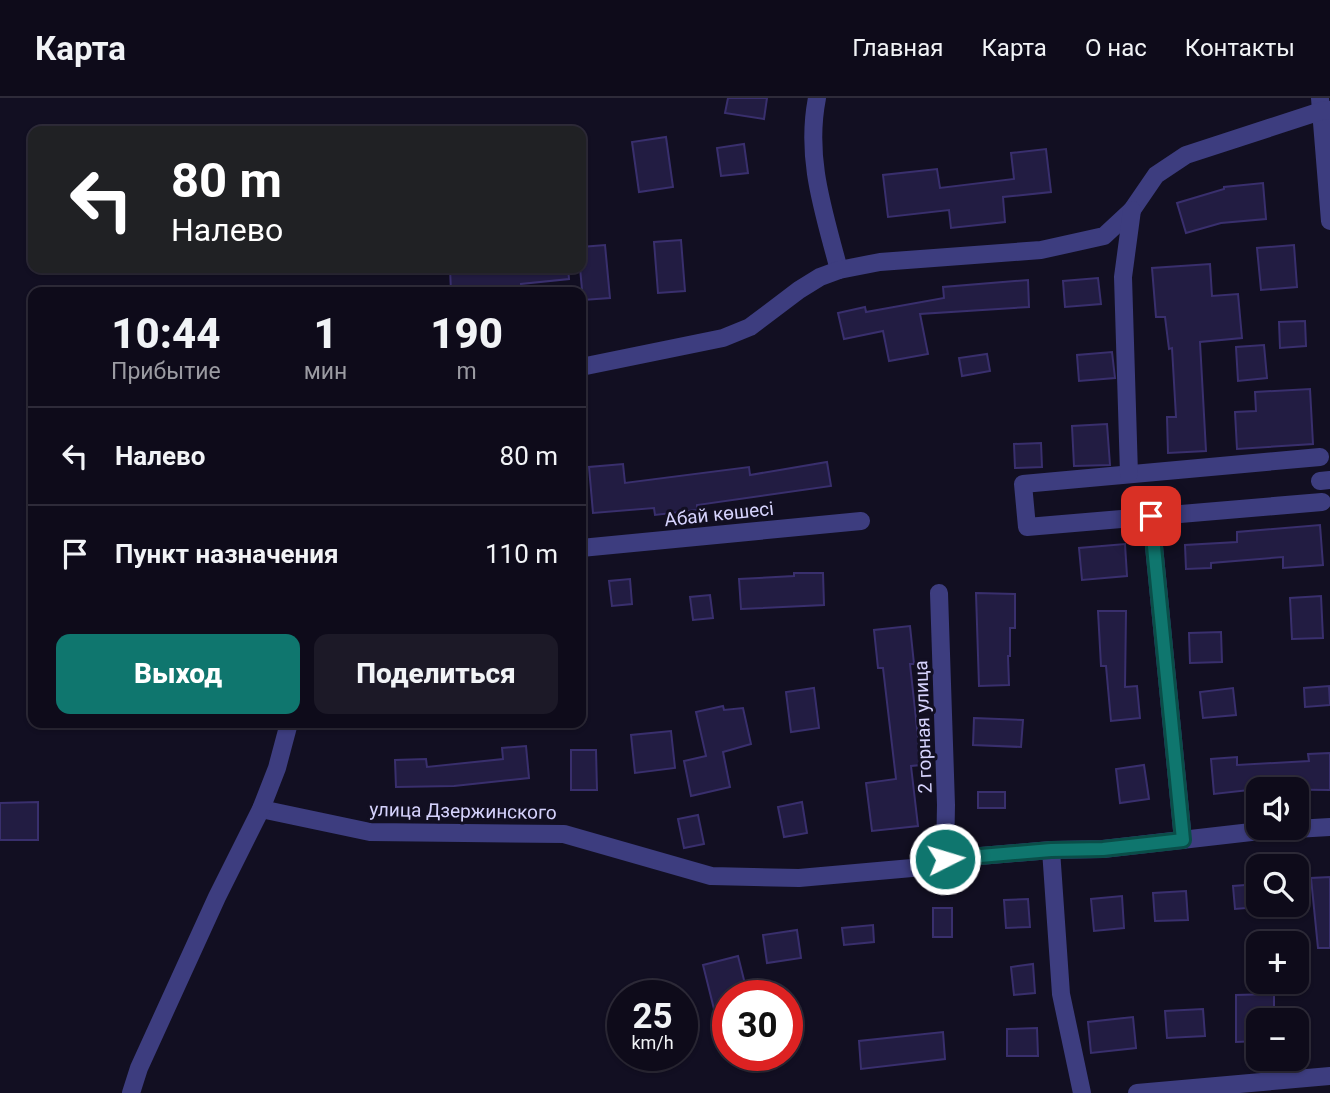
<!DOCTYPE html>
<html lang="ru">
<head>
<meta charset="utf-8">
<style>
  body { margin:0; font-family:Roboto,sans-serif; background:#1c1927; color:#f1f3f6; height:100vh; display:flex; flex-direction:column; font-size:26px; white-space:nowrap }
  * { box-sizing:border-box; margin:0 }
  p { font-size:23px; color:#9b9ba2 }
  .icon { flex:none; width:38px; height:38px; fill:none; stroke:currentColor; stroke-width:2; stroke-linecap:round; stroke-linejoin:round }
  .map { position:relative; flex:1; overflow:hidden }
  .drawer { position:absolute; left:28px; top:189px; width:558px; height:441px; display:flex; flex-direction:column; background:#0e0b1a; border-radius:14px; box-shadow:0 2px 5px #0004,0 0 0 2px #2e2b39 }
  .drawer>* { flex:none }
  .top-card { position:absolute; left:28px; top:28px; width:558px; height:147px; border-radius:14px; box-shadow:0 2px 5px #0004,0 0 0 2px #2e2b39; background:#202124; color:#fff; overflow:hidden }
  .tools { position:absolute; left:1246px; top:679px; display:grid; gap:14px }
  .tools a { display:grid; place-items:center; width:63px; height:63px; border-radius:14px; background:#0e0b1a; box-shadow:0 2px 5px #0004,0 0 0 2px #2e2b39; font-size:35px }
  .speed { position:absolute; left:607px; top:882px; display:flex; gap:14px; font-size:35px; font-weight:700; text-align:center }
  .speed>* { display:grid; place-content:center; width:91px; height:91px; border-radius:50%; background:#0e0b1a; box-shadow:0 2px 5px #0004,0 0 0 2px #2e2b39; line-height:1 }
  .speed small { font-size:18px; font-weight:400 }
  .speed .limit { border:10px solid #d22; background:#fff; color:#111 }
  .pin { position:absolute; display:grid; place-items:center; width:60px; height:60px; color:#fff; margin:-30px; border-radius:14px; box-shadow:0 4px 10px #0006 }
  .me { position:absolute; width:77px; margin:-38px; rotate:85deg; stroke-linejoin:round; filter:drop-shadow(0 0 5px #0008) }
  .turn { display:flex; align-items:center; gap:24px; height:147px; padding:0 28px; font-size:32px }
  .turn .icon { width:91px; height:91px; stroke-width:2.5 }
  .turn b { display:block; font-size:49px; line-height:60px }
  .eta { display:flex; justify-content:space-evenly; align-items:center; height:119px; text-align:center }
  .eta b { font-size:42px; font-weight:800; line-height:49px }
  .cta { display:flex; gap:14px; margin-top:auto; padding:14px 28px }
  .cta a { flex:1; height:80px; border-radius:14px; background:#0f766e; color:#fff; font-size:28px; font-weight:800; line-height:80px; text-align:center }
  .cta a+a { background:#1c1927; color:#f1f3f6 }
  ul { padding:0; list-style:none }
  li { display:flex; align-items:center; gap:21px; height:98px; padding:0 28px; border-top:2px solid #2e2b39 }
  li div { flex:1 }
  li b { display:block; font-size:26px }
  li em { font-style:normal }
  header { display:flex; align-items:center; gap:42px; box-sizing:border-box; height:98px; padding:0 35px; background:#0e0b1a; border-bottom:2px solid #2e2b39 }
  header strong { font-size:33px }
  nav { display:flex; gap:38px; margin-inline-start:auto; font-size:24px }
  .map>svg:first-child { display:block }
  .building { fill:#221c42; stroke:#392f6d; stroke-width:2 }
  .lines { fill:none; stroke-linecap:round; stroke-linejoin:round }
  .street { stroke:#3d3d7f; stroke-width:18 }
  .route-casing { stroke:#0a4d48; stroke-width:18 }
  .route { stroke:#0f766e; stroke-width:12 }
  .labels { text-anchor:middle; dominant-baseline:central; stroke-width:6; stroke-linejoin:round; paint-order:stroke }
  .street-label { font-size:19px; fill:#d6d3fd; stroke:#120f22 }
</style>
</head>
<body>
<header>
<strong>Карта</strong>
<nav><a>Главная</a><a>Карта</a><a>О нас</a><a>Контакты</a></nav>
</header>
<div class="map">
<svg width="1330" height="995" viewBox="0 0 1330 995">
  <rect width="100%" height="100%" fill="#120f22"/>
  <g class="building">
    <path d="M728,0H767L764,21L725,15Z"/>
    <path d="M666,39L673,89L639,94L632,44Z"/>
    <path d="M744,46L748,75L721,78L717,50Z"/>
    <path d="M1046,51L1051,94L1003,99L1005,124L951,130L949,112L888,119L883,77L937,71L940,90L1014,81L1011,55Z"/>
    <path d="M1263,85L1266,121L1221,125L1186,135L1177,105L1224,91V89Z"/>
    <path d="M681,142L685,193L658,195L654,144Z"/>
    <path d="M605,147L610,200L583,202L580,170L581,149Z"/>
    <path d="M1294,147L1297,189L1261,192L1257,150Z"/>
    <path d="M1210,166L1212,198L1238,196L1242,240L1200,244L1206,353L1168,355L1167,319H1176L1172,250L1169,251L1165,219H1156L1152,170Z"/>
    <path d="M450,170H568L569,181L521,186L522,194H451Z"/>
    <path d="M1098,180L1101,206L1065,209L1063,183Z"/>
    <path d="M1028,182L1029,209L920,216L928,256L889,263L883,233L844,241L838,215L865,209L866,214L944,200L943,189Z"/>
    <path d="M1305,223L1306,248L1280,250L1279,224Z"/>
    <path d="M1264,247L1267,280L1238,283L1236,249Z"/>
    <path d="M1112,254L1115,280L1079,283L1077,257Z"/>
    <path d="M987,256L990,273L962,278L959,260Z"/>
    <path d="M1310,291L1313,346L1237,351L1235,314L1256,313L1255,294Z"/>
    <path d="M1107,326L1110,367L1074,368L1072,328Z"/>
    <path d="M1041,345L1042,369L1015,370L1014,346Z"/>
    <path d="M827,364L831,388L697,407V412L655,417L654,410L593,415L589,369L623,366L625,385L749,369L750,377Z"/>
    <path d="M1320,427L1323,467L1283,470V459L1211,465V470L1186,471L1185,447L1237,444V434Z"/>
    <path d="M1125,446L1127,478L1082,482L1079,450Z"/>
    <path d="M794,475H823L824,507L741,511L739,481L794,478Z"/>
    <path d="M630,481L632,506L612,508L609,483Z"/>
    <path d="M976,495L1015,496V530H1010V558H1008L1009,587L979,588Z"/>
    <path d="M710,497L713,520L693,522L690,499Z"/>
    <path d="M1321,498L1323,540L1292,541L1290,500Z"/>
    <path d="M1098,513H1126L1125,589L1137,588L1140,620L1111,623L1106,568H1101Z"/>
    <path d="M910,528L914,566H910L921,667L911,668L918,728L872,733L866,685L896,681L883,570H878L874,532Z"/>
    <path d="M1221,534L1222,564L1190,565L1189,535Z"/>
    <path d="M1329,588L1330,607L1305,609L1304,590Z"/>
    <path d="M814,590L819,630L791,634L786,594Z"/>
    <path d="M1233,590L1236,617L1203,620L1200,594Z"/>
    <path d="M723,608L724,612L743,610L751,646L723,654L730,689L691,698L684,663L706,658L696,614Z"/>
    <path d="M974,620L1023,622L1021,649L973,647Z"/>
    <path d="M671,633L675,670L635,675L631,637Z"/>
    <path d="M526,648L529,680L454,688L396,689L395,662L426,661L427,669L503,661L502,650Z"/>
    <path d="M571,652H596L597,692H571Z"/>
    <path d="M1330,655V692L1258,691L1214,696L1211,661L1237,659V667L1309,663L1308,656Z"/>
    <path d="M1144,667L1149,701L1120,705L1116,671Z"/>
    <rect x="978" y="694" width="27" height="16"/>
    <path d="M38,704V742H0V705Z"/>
    <path d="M802,704L807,735L784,739L778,709Z"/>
    <path d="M698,717L704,746L684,750L678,721Z"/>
    <path d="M1330,779V850H1318L1311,780Z"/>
    <path d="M1258,786V809L1235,811L1233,788Z"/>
    <path d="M1186,793L1188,822L1155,823L1153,795Z"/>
    <path d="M1122,798L1124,830L1094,833L1091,801Z"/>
    <path d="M1028,801L1030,829L1006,830L1004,802Z"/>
    <rect x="933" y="810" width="19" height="29"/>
    <path d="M873,827L874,844L844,847L842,830Z"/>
    <path d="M797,832L801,860L767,865L763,837Z"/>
    <path d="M738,858L748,898H728V908L714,911L703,867Z"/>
    <path d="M1033,866L1035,895L1014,897L1011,869Z"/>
    <path d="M1274,896V922H1258V943L1236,944V897Z"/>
    <path d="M1203,911L1205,938L1167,940L1165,913Z"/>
    <path d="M1133,919L1136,950L1091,955L1088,924Z"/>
    <path d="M1037,930L1038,958H1007V931Z"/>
    <path d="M943,934L945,961L861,971L859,943Z"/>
  </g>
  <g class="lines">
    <g class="street">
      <path d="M817,0C805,61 824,114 839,172"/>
      <path d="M1320,0L1330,123"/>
      <path d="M581,269L723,240L750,229L799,192L820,179L839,172L880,164L1041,152L1104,138L1132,112L1156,77L1186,57L1321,13L1330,12"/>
      <path d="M1320,359L1023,386L1027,429L1322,404"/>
      <path d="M1129,376L1123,179L1132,112"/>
      <path d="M1320,383L1330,382"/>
      <path d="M1151,418L1183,742"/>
      <path d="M581,450L861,423"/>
      <path d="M939,495L946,707L945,761"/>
      <path d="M261,711L370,734L564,736L711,778L799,780L912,770L945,761L1051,752L1103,751L1260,733L1330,729"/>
      <path d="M1051,752L1061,896L1082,995"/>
      <path d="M131,995L139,970L217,799L261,711L277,670L289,625"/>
      <path d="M1137,995L1330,978"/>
    </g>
  </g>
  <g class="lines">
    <g class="route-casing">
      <path id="route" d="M945,761L1051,752L1103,751L1183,742L1151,418"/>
    </g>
    <use href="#route" class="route"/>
  </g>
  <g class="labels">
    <g class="street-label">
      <text transform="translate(719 416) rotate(-6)">Абай көшесі</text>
      <text transform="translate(923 629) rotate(-92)">2 горная улица</text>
      <text transform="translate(463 713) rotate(1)">улица Дзержинского</text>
    </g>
  </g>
</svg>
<div class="tools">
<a><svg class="icon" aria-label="sound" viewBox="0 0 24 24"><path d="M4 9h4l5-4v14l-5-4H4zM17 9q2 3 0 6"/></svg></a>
<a><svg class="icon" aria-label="search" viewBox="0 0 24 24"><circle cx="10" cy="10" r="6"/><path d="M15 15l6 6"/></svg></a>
<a>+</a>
<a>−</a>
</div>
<div class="speed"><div>25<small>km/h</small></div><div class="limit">30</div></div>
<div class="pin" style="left:1151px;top:418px;background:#d93025"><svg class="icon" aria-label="arrive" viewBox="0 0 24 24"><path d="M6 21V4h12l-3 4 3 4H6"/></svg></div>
<svg class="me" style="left:945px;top:761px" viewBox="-20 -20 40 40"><circle r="17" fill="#0f766e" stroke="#fff" stroke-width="3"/><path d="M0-11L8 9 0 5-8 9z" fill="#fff"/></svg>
<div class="top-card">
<div class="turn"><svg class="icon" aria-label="left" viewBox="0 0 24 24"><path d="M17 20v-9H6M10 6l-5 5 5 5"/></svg><div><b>80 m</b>Налево</div></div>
</div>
<section class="drawer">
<div class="eta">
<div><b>10:44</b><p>Прибытие</p></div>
<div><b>1</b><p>мин</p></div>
<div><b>190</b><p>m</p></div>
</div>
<ul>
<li><svg class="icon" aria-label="left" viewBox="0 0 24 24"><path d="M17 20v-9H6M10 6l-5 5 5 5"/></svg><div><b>Налево</b></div><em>80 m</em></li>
<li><svg class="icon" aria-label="arrive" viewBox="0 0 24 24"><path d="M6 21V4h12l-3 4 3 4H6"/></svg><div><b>Пункт назначения</b></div><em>110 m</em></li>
</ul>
<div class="cta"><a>Выход</a><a>Поделиться</a></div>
</section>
</div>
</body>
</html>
